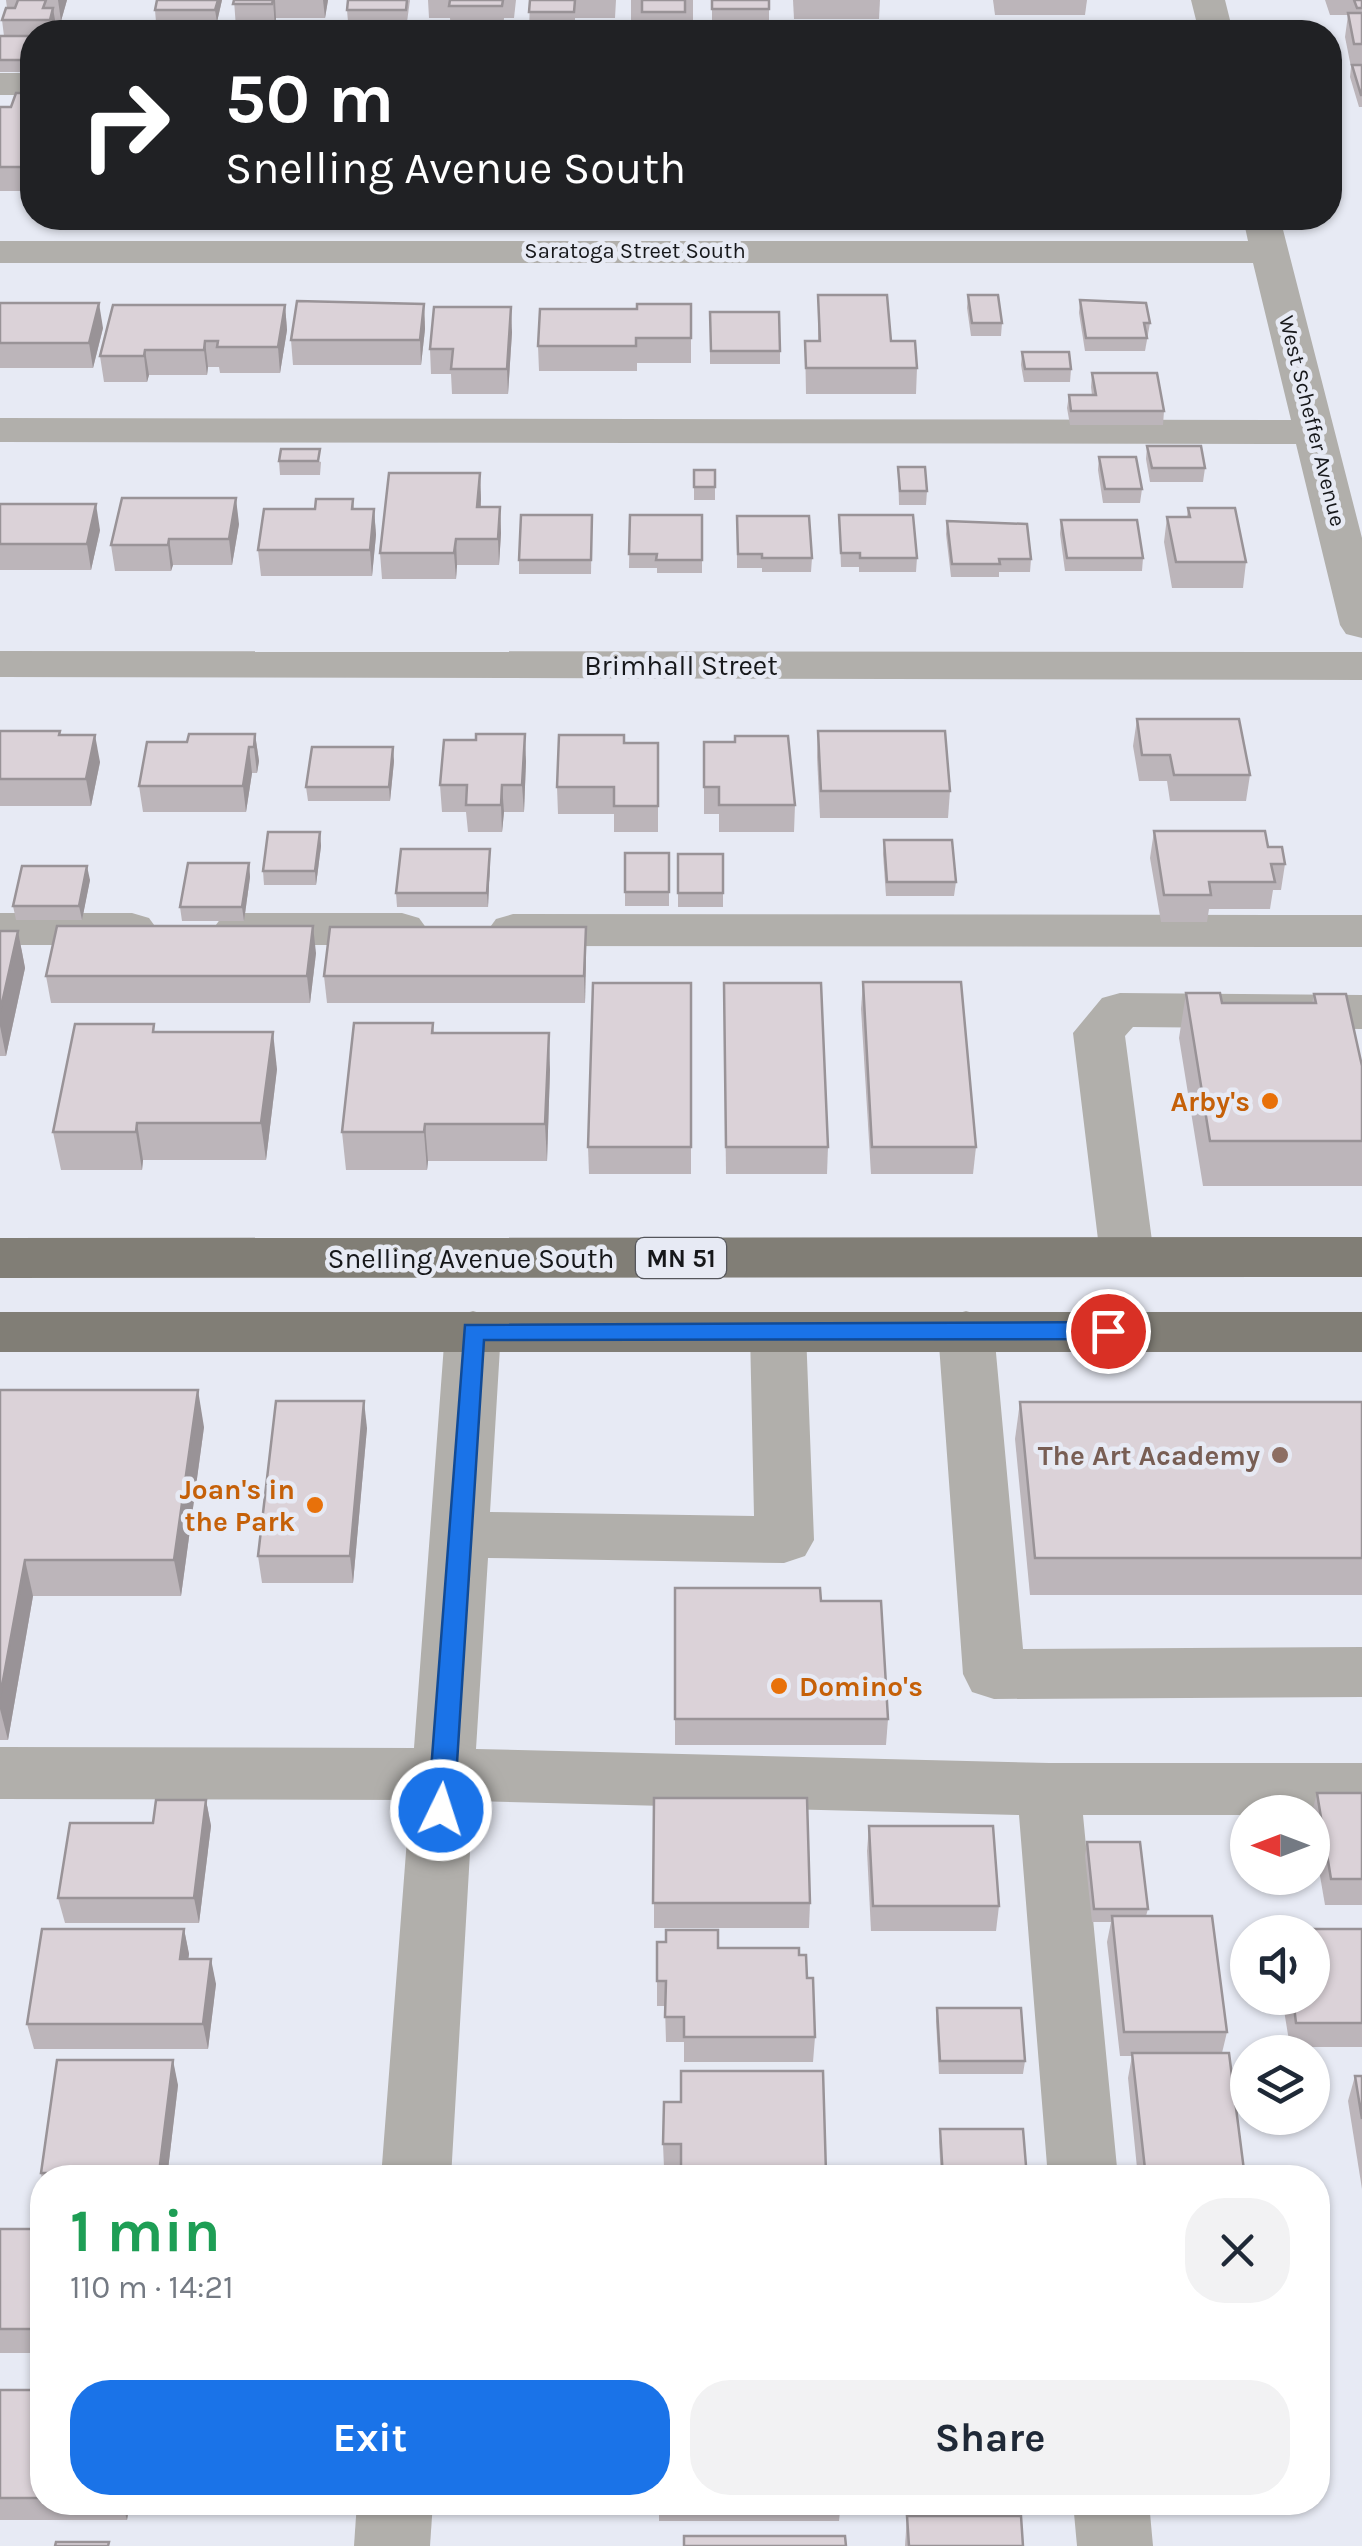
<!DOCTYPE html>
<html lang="en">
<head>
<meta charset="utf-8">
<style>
  body { margin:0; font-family:Karla,sans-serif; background:#f2f2f3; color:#1f2937; height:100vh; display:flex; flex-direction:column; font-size:38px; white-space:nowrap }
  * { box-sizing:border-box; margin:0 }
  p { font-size:32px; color:#747a83 }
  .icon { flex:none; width:55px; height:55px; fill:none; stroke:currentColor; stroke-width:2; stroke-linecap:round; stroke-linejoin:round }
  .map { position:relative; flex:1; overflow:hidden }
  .details { position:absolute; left:30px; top:2165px; width:1300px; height:350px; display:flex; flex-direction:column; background:#fff; border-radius:40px; box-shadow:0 2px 8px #0004 }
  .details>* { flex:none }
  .hud { position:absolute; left:20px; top:20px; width:1322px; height:210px; border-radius:40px; box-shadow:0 2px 8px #0004; background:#202124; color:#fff; overflow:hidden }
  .needle { width:65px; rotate:270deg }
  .tools { position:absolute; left:1230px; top:1795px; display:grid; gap:20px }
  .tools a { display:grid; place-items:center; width:100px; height:100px; border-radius:50%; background:#fff; box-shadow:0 2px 8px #0004; font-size:50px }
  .pin { position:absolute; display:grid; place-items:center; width:85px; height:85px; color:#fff; margin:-42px; border:5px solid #fff; border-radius:50%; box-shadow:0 2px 10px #0007 }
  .me { position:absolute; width:110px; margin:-55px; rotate:4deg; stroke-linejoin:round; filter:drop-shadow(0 0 8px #0008) }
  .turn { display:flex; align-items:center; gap:35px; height:210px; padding:0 40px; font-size:45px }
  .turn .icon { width:130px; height:130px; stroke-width:2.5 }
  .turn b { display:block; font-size:70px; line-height:85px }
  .round { display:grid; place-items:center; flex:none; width:105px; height:105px; border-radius:40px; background:#f2f2f3 }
  .overview { display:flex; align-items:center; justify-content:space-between; height:170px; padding:0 40px }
  h1 { font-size:60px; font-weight:700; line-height:75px; color:#1e9e55 }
  .action { display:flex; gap:20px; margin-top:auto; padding:20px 40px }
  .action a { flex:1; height:115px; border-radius:40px; background:#1a73e8; color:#fff; font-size:40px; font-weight:700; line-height:115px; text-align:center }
  .action a+a { background:#f2f2f3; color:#1f2937 }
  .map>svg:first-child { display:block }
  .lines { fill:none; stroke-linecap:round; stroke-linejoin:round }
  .minor { fill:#b1afab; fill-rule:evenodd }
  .major { fill:#817e76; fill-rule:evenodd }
  .wall { fill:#bcb5ba }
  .shaded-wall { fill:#999397 }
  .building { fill:#dbd2d8; stroke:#999397; stroke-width:2.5 }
  .route { fill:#1a73e8; stroke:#114b97; stroke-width:2.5 }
  .food-dot { fill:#e8710a; stroke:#e7eaf4; stroke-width:4 }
  .education-dot { fill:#8d6e63; stroke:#e7eaf4; stroke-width:4 }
  .labels { text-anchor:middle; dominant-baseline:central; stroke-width:9; stroke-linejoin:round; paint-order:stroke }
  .far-street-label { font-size:22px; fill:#16171a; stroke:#e7eaf4 }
  .shield { fill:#e7eaf4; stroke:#55565b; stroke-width:2.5 }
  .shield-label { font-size:25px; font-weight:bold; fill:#16171a }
  .street-label { font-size:28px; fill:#16171a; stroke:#e7eaf4 }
  .food-label { font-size:28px; font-weight:bold; fill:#c56008; stroke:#e7eaf4; text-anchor:end }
  .education-label { font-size:28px; font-weight:bold; fill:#785e54; stroke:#e7eaf4; text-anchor:end }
</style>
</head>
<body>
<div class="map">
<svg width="1362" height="2546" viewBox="0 0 1362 2546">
  <rect width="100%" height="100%" fill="#e7eaf4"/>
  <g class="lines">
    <g class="minor">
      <path d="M1191,0H1225L1233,32H1199Z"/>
      <rect x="0" y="73" width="32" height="22"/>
      <path d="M1243,218H1280L1362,538V638L1346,634L1340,625L1296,444L0,442V418L1291,420L1253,263H0V241H1248Z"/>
      <path d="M0,651L1362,652V680L0,677Z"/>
      <path d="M0,913H132L149,918L157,929L149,940L132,945H0Z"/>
      <path d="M238,913H402L419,918L427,929L419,940L402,945H238L221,940L213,929L221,918Z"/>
      <path d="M513,914L1362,915V947L513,946L496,941L488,930L496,919Z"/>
      <path d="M1120,993L1362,995V1029L1133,1027L1125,1036L1154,1256L1146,1270L1127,1276L1108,1270L1100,1256L1073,1033L1102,998Z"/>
      <path d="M473,1311L493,1317L501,1331L490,1512L754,1516L750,1332L758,1318L778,1312L798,1318L806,1332L814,1540L805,1556L784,1563L488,1558L476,1749L1049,1763H1362V1815H1083L1118,2178H1048L1019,1815L473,1801L451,2178H381L410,1800L0,1799V1747L414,1748L445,1331L453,1317Z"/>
      <path d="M966,1311L986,1317L994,1331L1023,1649L1362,1647V1697L994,1699L972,1692L963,1674L938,1331L946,1317Z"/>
      <path d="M357,2502H433L430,2546H354Z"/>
      <path d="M1073,2502H1149L1153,2546H1077Z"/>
    </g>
    <g class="major">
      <path d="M1362,1237V1277L0,1278V1238Z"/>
      <rect x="0" y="1312" width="1362" height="40"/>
    </g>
  </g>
  <g class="wall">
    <path d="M6,0H67L61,21H55L57,32H32V72H0V36H4L2,20L7,8Z"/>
    <path d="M222,0L217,22H156L155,10Z"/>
    <path d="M234,0H328L325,18H276L275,28H236Z"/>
    <path d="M410,0L407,22H348L347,10Z"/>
    <path d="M428,0H516L514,18H504L503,30H451L450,18H429Z"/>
    <path d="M530,0H616L615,18H575V32H529Z"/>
    <path d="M631,0H693V22H685V32H642V22H631Z"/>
    <rect x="712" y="0" width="57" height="22"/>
    <path d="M793,0H880L879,19H794Z"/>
    <path d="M993,0H1087L1085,15H995Z"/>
    <path d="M1325,0H1362V107H1359L1350,77L1351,67L1345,37L1348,15H1330Z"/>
    <path d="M16,93L26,191H0V107H11Z"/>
    <path d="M818,295L891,341L917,368L916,394H806L805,341H818Z"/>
    <path d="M968,295L1002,323L1001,336H971L967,308Z"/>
    <path d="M1080,300L1150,323L1145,351H1085L1079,313Z"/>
    <path d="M0,303L103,328L93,368H0Z"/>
    <path d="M424,304L425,329L421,365H293L291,340Z"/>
    <path d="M691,304V363H637V371H539L538,346L637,309Z"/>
    <path d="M285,305L287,330L280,373H220L219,367H208L207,375H149L147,382H104L100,356Z"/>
    <path d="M710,312L780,351V364H710Z"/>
    <path d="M512,332L508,394H452L451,374H431L430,349Z"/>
    <path d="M1022,352L1071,369L1070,382H1024L1021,365Z"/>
    <path d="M1092,373L1164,411L1163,425H1070L1067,408L1069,395H1092L1091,387Z"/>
    <path d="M1147,446L1205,468L1203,482H1150L1146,459Z"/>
    <path d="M281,449L321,462L320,475H280L279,461Z"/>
    <path d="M1099,457L1142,489L1140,503H1103L1098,470Z"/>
    <path d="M898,467L927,491L926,505H899Z"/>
    <rect x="694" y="470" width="21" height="30"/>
    <path d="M480,473L481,507H500L501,533L499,565H457L456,579H382L380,553Z"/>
    <path d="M353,499L354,509H374L376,535L372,576H261L258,550L315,509Z"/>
    <path d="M0,504L100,530L91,570H0Z"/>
    <path d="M1188,508L1246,562L1243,588H1172L1164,542L1167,517H1187Z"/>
    <path d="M592,515L591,574H519V560Z"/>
    <path d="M630,515H702V573H657V568H629Z"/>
    <path d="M839,515L917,558L916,572H859V567H841Z"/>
    <path d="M737,516L812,558L811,572H762V568H737Z"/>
    <path d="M1061,520L1143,558L1142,571H1065L1060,534Z"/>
    <path d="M947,521L1031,559L1030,572H999V577H951L946,534Z"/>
    <path d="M239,524L232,565H173L171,571H115L111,545Z"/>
    <path d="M1137,719L1250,775L1246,801H1170L1167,781H1139L1133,746Z"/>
    <path d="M0,731L61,735L100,762L91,806H0Z"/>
    <path d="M818,731L950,791L948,818H820L817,757Z"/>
    <path d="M255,734L259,761L257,773H252L246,812H143L139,786L187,742Z"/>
    <path d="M704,742L795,805L794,832H719V814H704Z"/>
    <path d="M624,743H658V832H614V814H558L557,787Z"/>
    <path d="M394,761L390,801H308L306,787Z"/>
    <path d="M526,761L524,812H504L502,832H468L466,812H442L440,785Z"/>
    <path d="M1154,831L1268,847L1285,864L1281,890H1273L1270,909H1209L1207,922H1161L1150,858Z"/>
    <path d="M320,832L321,846L316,885H264L263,871Z"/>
    <path d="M884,840L956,882L954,896H886L883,854Z"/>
    <path d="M490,849V863L488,907H397L396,893Z"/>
    <rect x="625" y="853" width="44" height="53"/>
    <rect x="678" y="854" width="45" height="53"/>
    <path d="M249,863L250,877L244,921H182L180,907Z"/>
    <path d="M90,880L82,920H16L13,906Z"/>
    <path d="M0,931H18L25,968L6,1056H0Z"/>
    <path d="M316,953L310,1003H51L46,976Z"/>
    <path d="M586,953L585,1003H327L324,976Z"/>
    <path d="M863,982L976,1147L973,1174H871L861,1009Z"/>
    <path d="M691,983V1174H589L588,1147Z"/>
    <path d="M1186,993L1222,1003H1312L1314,994L1362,1066V1186H1203L1179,1038Z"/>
    <path d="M724,1010L828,1147L827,1174H726Z"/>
    <path d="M433,1023L434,1033L550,1070L547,1161H428L427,1170H346L342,1132Z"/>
    <path d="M155,1032L277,1069L266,1160H143L142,1170H61L53,1132Z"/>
    <path d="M0,1390L204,1427L181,1596H33L8,1740H0Z"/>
    <path d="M1020,1402H1362V1595H1030L1015,1439Z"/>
    <path d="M367,1428L353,1583H262L258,1556Z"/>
    <path d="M675,1588L821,1601L888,1719L886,1745H675Z"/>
    <path d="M1317,1793H1362V1905H1325L1312,1829V1812Z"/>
    <path d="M654,1798L810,1903L809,1928H654Z"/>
    <path d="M206,1800L211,1826L199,1923H65L58,1898L153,1823Z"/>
    <path d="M869,1826L999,1906L996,1931H871L867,1851Z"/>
    <path d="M1087,1842L1148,1909L1146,1916L1227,2032L1222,2053L1245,2178H1138L1128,2078L1132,2056H1120L1107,1942L1111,1922H1092L1085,1856Z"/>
    <path d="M184,1929L189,1954L188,1959L216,1984L208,2049H34L27,2024Z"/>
    <path d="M1282,1929H1362V2047H1290L1282,1998H1312V1932H1281Z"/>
    <path d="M718,1948L799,1955L807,1978L815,2037L813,2062H684V2042H666L665,2006H657V1981Z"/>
    <path d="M937,2008L1025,2061L1023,2074H939L936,2021Z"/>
    <path d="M823,2071L826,2178H681V2168H664L663,2144L681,2102Z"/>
    <path d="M1355,2076H1362V2189L1348,2101Z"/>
    <path d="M178,2085L167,2178H42V2180L41,2173Z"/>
    <path d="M940,2129L1027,2178H941L939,2142Z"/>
    <rect x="0" y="2229" width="42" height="124"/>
    <path d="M0,2390H42V2502H130L127,2520H0Z"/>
    <path d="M659,2502H841L839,2521H659Z"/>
    <path d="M907,2516L1023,2546H905Z"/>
  </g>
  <g class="shaded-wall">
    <path d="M58,0H67L61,21Z"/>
    <path d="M218,0H222L217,22L215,10Z"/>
    <path d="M273,0H275L276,18L275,28Z"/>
    <path d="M323,0H328L325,18Z"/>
    <path d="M53,8L57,32H52L50,20Z"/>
    <path d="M32,138V173L26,191L22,167Z"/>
    <path d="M99,303L103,328L93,368L89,343Z"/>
    <path d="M424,304L425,329L421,365L420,340Z"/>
    <path d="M285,305L287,330L280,373L278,347Z"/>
    <path d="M511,307L512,332L508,394L507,369Z"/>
    <path d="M205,341L208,367L207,375L204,350Z"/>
    <path d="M145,350L149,375L147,382L144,356Z"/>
    <path d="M480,473L481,499L479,533L477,507Z"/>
    <path d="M236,498L239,524L232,565L229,539Z"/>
    <path d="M96,504L100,530L91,570L87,544Z"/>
    <path d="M500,507L501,533L499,565L498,539Z"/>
    <path d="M374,509L376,535L372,576L370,550Z"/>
    <path d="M169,539L173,565L171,571L168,545Z"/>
    <path d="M456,539L457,565L456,579L454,553Z"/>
    <path d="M255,734L259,761L257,773L254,747Z"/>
    <path d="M525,734L526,761L524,812L522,785Z"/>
    <path d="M95,735L100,762L91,806L86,779Z"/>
    <path d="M249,747L252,773L246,812L243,786Z"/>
    <path d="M393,747L394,761L390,801L389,787Z"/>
    <path d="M502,785L504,812L502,832L501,805Z"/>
    <path d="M320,832L321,846L316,885L315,871Z"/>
    <path d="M490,849V863L488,907L487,893Z"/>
    <path d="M249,863L250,877L244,921L242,907Z"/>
    <path d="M87,866L90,880L82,920L79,906Z"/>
    <path d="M313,926L316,953L310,1003L307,976Z"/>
    <path d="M586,927V953L585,1003L584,976Z"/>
    <path d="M18,931L25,968L6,1056L0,1026V1012Z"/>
    <path d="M273,1032L277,1069L266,1160L261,1123Z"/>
    <path d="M549,1033L550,1070L547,1161L545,1124Z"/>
    <path d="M137,1123L143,1160L142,1170L136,1132Z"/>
    <path d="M425,1124L428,1161L427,1170L424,1132Z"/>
    <path d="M198,1390L204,1427L181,1596L174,1560Z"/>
    <path d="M364,1401L367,1428L353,1583L350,1556Z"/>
    <path d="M25,1560L33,1596L8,1740L0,1709V1697Z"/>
    <path d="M206,1800L211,1826L199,1923L194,1898Z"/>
    <path d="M184,1929L189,1954L185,1984L180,1959Z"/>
    <path d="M211,1959L216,1984L208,2049L203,2024Z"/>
    <path d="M173,2060L178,2085L167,2178H160L159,2173Z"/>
    <path d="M122,2502H130L127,2520Z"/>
  </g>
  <g class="building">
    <path d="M18,0H46L43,8H53L50,20H2L6,8H15Z"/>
    <path d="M157,0H218L215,10H155Z"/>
    <path d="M234,0H273L272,4H233Z"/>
    <path d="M348,0H407L406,10H347Z"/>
    <path d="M450,0H503L502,6H449Z"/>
    <path d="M530,0H575L574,12H529Z"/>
    <rect x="642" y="0" width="43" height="12"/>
    <rect x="712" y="0" width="57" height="9"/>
    <path d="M1354,0H1362V8H1357Z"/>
    <path d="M1348,13H1362V44H1354Z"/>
    <path d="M900,26H944L945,32H901Z"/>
    <path d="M1038,28H1093L1094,32H1039Z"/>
    <rect x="0" y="36" width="32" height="24"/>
    <path d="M1352,65H1362V95H1361Z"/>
    <path d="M16,93H32V138L22,167H0V107H11Z"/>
    <path d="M818,295H887L891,341H915L917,368H806L805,341H820Z"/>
    <path d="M968,295H998L1002,323H972Z"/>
    <path d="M1080,300L1146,303L1150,323H1144L1147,338H1086Z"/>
    <path d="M297,301L424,304L420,340H291Z"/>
    <path d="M0,303H99L89,343H0Z"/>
    <path d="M637,304H691V338H636V346H538L540,309H637Z"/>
    <path d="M113,305H285L278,347H217L218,341H205L204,350H145L144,356H100Z"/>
    <path d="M434,307H511L507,369H451L453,349H430Z"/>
    <path d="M710,312H779L780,351H711Z"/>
    <path d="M1022,352H1069L1071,369H1025Z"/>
    <path d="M1092,373H1157L1164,411H1071L1069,395H1096Z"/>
    <path d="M1147,446H1201L1205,468H1152Z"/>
    <path d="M281,449H320L318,461H279Z"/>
    <path d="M1099,457H1136L1142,489H1105Z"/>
    <path d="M898,467H925L927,491H900Z"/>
    <rect x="694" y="470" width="21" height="17"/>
    <path d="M389,473H480L477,507H500L498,539H456L454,553H380Z"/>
    <path d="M122,498H236L229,539H169L168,545H111Z"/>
    <path d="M316,499H353L352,509H374L370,550H258L264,509H315Z"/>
    <path d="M0,504H96L87,544H0Z"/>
    <path d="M1188,508H1235L1246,562H1176L1167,517H1190Z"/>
    <path d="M521,515H592L591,560H519Z"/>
    <path d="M630,515H702V560H656L657,554H629Z"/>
    <path d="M839,515H913L917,558H860V553H841Z"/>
    <path d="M737,516H809L812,558H762V554H738Z"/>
    <path d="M1061,520H1137L1143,558H1067Z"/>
    <path d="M947,521L1027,524L1031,559H999L1000,564H952Z"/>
    <path d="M1137,719H1239L1250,775H1174L1170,755H1142Z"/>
    <path d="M0,731H60L59,735H95L86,779H0Z"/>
    <path d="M818,731H945L950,791H821Z"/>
    <path d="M189,734H255L254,747H249L243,786H139L147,742H187Z"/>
    <path d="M476,734H525L522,785H502L501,805H466L467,785H440L444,740H476Z"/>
    <path d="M559,735H624V743H658V806H614V787H557Z"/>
    <path d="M735,736H788L795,805H719V787H704V742H735Z"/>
    <path d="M312,747H393L389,787H306Z"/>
    <path d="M1154,831H1265L1268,847H1282L1285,864H1271L1275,882H1209L1211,895H1164Z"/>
    <path d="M268,832H320L315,871H263Z"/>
    <path d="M884,840H952L956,882H887Z"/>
    <path d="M401,849H490L487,893H396Z"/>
    <rect x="625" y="853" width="44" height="39"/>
    <rect x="678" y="854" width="45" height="39"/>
    <path d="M188,863H249L242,907H180Z"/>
    <path d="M22,866H87L79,906H13Z"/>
    <path d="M57,926H313L307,976H46Z"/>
    <path d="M330,927H586L584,976H324Z"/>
    <path d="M0,931H18L0,1012Z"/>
    <path d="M863,982H961L976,1147H872Z"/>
    <path d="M593,983H691V1147H588Z"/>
    <path d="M724,983H821L828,1147H726Z"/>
    <path d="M1186,993H1220L1222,1003H1316L1314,994H1346L1362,1066V1141H1210Z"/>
    <path d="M354,1023H433L432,1033H549L545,1124H425L424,1132H342Z"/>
    <path d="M75,1024H154L153,1032H273L261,1123H137L136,1132H53Z"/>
    <path d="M0,1390H198L174,1560H25L0,1697Z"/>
    <path d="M276,1401H364L350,1556H258Z"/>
    <path d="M1020,1402H1362V1558H1035Z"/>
    <path d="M675,1588H820L821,1601H881L888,1719H675Z"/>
    <path d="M1317,1793H1362V1879H1331Z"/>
    <path d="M654,1798H807L810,1903H653Z"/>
    <path d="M156,1800H206L194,1898H58L70,1823H153Z"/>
    <path d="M869,1826H993L999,1906H873Z"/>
    <path d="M1087,1842H1140L1148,1909H1094Z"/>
    <path d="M1112,1916H1212L1227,2032H1124Z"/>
    <path d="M42,1929H184L180,1959H211L203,2024H27Z"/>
    <path d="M1282,1929H1362V2023H1296L1293,1998H1312V1932H1283Z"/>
    <path d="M666,1930H718V1948H799V1955H806L807,1978H813L815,2037H684V2017H665L666,1981H657V1942H666Z"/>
    <path d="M937,2008H1021L1025,2061H940Z"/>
    <path d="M1132,2053H1229L1245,2178H1146Z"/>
    <path d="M57,2060H173L159,2173H41Z"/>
    <path d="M681,2071H823L826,2173H681V2144H663L664,2102H681Z"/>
    <path d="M1355,2076H1362V2119Z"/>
    <path d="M940,2129H1023L1027,2178H943Z"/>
    <rect x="0" y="2229" width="42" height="100"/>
    <rect x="0" y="2390" width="42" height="108"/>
    <path d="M907,2516H1021L1023,2546H909Z"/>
    <path d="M684,2536H845L846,2546H684Z"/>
    <path d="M56,2542H109L108,2546H55Z"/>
  </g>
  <path class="route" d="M1108,1322L1119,1331L1108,1339L484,1340L454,1810L450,1818L441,1822L431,1818L428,1810L465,1325Z"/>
  <g class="food-dot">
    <circle cx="1270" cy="1101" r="10"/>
    <circle cx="315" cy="1505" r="10"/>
    <circle cx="779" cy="1686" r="10"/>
  </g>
  <circle class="education-dot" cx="1280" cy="1455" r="10"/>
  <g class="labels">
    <g class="far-street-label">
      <text x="635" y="251">Saratoga Street South</text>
      <text transform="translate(1312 421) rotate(76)">West Scheffer Avenue</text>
    </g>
    <rect class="shield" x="636" y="1238" width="90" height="40" rx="8"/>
    <g class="shield-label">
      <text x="681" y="1258">MN 51</text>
    </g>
    <g class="street-label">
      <text x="681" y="665">Brimhall Street</text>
      <text x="471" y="1258">Snelling Avenue South</text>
    </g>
    <g class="food-label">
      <text x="1250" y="1101">Arby's</text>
      <text x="295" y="1489">Joan's in<tspan x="295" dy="32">the Park</tspan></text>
      <text x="799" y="1686" text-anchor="start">Domino's</text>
    </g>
    <g class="education-label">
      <text x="1260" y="1455">The Art Academy</text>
    </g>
  </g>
</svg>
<div class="tools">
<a><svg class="needle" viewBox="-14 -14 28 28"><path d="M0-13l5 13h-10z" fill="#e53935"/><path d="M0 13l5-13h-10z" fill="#747a83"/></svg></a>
<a><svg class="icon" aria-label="sound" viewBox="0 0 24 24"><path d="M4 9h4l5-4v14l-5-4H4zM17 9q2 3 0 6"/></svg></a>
<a><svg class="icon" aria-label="layers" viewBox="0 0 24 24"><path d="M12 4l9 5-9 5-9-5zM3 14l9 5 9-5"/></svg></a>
</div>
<div class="pin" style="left:1108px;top:1331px;background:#d93025"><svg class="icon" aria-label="arrive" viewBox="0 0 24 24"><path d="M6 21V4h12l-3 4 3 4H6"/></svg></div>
<svg class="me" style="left:441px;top:1810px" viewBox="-20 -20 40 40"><circle r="17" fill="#1a73e8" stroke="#fff" stroke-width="3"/><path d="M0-11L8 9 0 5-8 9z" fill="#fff"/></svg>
<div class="hud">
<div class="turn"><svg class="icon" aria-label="right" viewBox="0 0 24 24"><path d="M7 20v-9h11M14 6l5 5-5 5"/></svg><div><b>50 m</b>Snelling Avenue South</div></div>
</div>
<section class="details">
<div class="overview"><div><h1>1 min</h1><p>110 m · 14:21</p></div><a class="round"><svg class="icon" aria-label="close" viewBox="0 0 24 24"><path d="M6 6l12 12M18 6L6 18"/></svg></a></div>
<div class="action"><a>Exit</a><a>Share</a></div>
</section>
</div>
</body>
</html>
